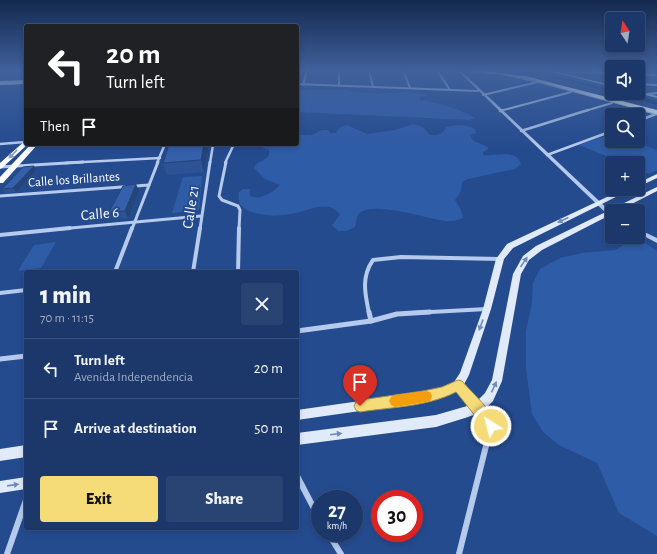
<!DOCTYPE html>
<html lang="en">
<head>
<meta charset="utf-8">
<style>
  body { margin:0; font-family:"Alegreya Sans",sans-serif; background:#294373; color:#f1f3f6; height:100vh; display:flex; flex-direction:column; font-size:15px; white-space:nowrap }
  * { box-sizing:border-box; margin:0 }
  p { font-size:13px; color:#a0acc1 }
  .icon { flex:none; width:22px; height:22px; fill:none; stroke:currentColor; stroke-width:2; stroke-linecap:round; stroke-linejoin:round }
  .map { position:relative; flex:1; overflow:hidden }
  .panel { position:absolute; left:24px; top:270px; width:275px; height:260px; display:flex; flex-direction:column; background:#1c386b; border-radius:4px; box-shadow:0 2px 6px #0003,0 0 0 1px #3a527e }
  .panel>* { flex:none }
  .banner { position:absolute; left:24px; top:24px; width:275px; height:122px; border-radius:4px; box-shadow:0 2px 6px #0003,0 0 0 1px #3a527e; background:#202124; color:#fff; overflow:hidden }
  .needle { width:26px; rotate:348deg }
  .controls { position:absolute; left:605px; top:12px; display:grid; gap:8px }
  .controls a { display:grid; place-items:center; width:40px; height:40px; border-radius:4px; background:#1c386b; box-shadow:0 2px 6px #0003,0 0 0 1px #3a527e; font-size:20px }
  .speed { position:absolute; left:311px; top:490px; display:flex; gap:8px; font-size:20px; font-weight:700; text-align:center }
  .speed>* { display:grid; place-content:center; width:52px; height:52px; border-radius:50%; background:#1c386b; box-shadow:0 2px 6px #0003,0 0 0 1px #3a527e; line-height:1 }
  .speed small { font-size:10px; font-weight:400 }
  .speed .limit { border:6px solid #d22; background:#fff; color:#111 }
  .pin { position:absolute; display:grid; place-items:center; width:34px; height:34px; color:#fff; margin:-41px -17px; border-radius:50% 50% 50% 0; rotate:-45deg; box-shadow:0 0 4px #0007 }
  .pin .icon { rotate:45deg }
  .me { position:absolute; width:44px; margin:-22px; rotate:324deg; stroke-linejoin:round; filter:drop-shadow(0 0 3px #0008) }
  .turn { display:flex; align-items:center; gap:14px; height:84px; padding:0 16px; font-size:18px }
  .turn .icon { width:52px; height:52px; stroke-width:2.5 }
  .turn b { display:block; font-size:28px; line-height:34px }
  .then { display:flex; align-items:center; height:38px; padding:0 16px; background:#0003; gap:8px; font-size:15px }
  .round { display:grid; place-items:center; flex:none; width:42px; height:42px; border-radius:4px; background:#294373 }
  .overview { display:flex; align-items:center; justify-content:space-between; height:68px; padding:0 16px }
  h1 { font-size:24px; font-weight:800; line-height:30px }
  .primary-button { display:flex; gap:8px; margin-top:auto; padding:8px 16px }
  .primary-button a { flex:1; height:46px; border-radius:4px; background:#f6db79; color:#111; font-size:16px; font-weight:800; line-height:46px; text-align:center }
  .primary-button a+a { background:#294373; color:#f1f3f6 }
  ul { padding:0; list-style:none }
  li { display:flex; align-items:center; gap:12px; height:60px; padding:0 16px; border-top:1px solid #3a527e }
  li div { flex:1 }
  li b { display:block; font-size:15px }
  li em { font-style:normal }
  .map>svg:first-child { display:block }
  .green { fill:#2f5ca7 }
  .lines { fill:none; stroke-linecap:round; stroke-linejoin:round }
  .canal { fill:#1a386f; fill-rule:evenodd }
  .minor-far5 { stroke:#b5caec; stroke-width:2 }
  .minor-far4 { stroke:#b5caec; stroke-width:2.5 }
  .minor-far3 { stroke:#b5caec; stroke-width:3 }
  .minor-far2 { stroke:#b5caec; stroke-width:4 }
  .minor-far1 { stroke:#b5caec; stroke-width:5 }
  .minor { stroke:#b5caec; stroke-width:6 }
  .tertiary { fill:#b5caec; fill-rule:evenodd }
  .secondary { fill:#e1eaf9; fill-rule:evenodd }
  .primary { fill:#fafcff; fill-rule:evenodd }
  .trunk { fill:#fcfeff; fill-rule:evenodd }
  .wall { fill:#2e5394 }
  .shaded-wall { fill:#254478 }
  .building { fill:#3561ac; stroke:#254478 }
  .oneway { fill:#859bc1 }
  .oneway2 { fill:#708bb9 }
  .route { fill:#f6db79; stroke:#a08e4f }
  .slow { fill:#f59e0b }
  .labels { text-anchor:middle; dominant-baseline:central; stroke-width:4; stroke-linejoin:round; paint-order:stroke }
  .far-street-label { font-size:13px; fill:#fff; stroke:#254b8f }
  .street-label { font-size:15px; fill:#fff; stroke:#254b8f }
</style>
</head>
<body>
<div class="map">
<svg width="657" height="554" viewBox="0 0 657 554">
  <rect width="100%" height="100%" fill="#254b8f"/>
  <g class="green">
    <path d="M297,90H347C354,93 361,92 369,93C387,94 411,90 428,95L420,97V100C439,103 458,108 475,118L468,120L297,112Z"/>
    <path d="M413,124L423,127L430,135C438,135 443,135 446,127C457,124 465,124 475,129L476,133L471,135V137L474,141L488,147V149L483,152V155C494,157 516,148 521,164L515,169L468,179L462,182L461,191L455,200L461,210L463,218C457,221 451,221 445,221C428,219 368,199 358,215C356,218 356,224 355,227L346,231H338L332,225L340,215C337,211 335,209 330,207C321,205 309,209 300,212C284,216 265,218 249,211C239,206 238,203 239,192L243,189H250V196C261,200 272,193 280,185L265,179L254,168C257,160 271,161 269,150L259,146V144H297V135H312L322,130H328L330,133H336L339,128L347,125L367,134L395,130Z"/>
    <path d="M612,134V141H633L657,150V170L649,174L638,169V163H624L579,145Z"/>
    <path d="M202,176L199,210L172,213L183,177Z"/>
    <path d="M617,237L641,240L657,251V536L619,513L597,463L559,445L543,432L532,414L526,368V331L532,303L533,283L540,269L560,258L582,253L615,250L625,244Z"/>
    <path d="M56,242L41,268L18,271L34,245Z"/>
  </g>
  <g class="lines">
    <g class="canal">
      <path d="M523,70H529L612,90V92Z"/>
      <path d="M617,93H625L657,101V105Z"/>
    </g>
    <g class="minor-far5">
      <path d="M339,70V86"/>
      <path d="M369,70L373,87"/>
      <path d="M403,70L410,88"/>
      <path d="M437,70L450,90"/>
      <path d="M458,70L492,73"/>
      <path d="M552,71L612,73"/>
      <path d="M638,74L657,75"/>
      <path d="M506,75L539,82L647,111"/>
      <path d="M297,84L478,91"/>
      <path d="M638,84L657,85"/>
      <path d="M303,85L307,70"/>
      <path d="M648,94L657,93"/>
      <path d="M483,95L538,82"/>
      <path d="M500,111L571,92"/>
      <path d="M585,111L612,103"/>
    </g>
    <g class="minor-far4">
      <path d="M643,110L657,114"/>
      <path d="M500,111L503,110"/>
      <path d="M638,121L656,114"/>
      <path d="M521,131L588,110"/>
      <path d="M0,144L25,142"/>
      <path d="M208,144L233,145"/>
      <path d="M547,155L612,131"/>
      <path d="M65,163L160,158"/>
      <path d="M157,163L165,144"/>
      <path d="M210,163L213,145"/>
      <path d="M225,163L234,144"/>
    </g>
    <g class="minor-far3">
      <path d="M226,162L219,196L222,200L238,206L240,210L239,229"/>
      <path d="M0,167L83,162"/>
      <path d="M0,196L149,185"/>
      <path d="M60,229L201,216"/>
      <path d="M132,229L158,162"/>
      <path d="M200,229L210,162"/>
    </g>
    <g class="minor-far2">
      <path d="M0,235L70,228"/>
      <path d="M115,272L132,228"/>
      <path d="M193,272L200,228"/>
      <path d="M238,272L239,228"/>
      <path d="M0,293L26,290"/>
      <path d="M369,313C365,294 361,277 373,260L401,257L500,259"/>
      <path d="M412,313L487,309"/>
    </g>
    <g class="minor-far1">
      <path d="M369,312L371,321"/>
      <path d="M297,331L371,321L397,314L430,312"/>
      <path d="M0,359L26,356"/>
      <path d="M458,385L486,420"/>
    </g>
    <g class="minor">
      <path d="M297,476L320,520"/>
      <path d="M328,533L341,554"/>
      <path d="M7,554L26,500"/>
      <path d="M459,554L491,426L486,419"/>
    </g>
    <g class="tertiary">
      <path d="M457,70H460L612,213V218L610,217Z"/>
      <path d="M545,70H549L612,85V87Z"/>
      <path d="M638,91L657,96V98L638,93Z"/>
      <path d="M638,229L657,238V243L638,233Z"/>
    </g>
    <g class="secondary">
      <path d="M657,174V178L638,187V183Z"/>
      <path d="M657,187V191L618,211H612V214L542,250L529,260L521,274L502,381L493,401L482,412L468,417L436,427L297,445V433L436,415L474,404L485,393L492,380L513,274L523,256L536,246Z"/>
      <path d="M624,189H632L513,248L504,259L491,309L469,375L462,388L444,397L423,402L297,420V410L423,392L442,387L454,382L460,373L483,309L496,259L507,244Z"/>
      <path d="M26,445V457L0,461V449Z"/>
      <path d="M26,477V489L0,493V481Z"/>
    </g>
    <g class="primary">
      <path d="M26,140V144H28L2,168L0,169V163Z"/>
      <path d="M31,144H38L3,183H0V177Z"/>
    </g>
    <g class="trunk">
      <path d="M473,70L525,76L657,110V114L525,78L475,71Z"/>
      <path d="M26,80V84L0,85V81Z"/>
    </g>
  </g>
  <g class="wall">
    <path d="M208,147L204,172L167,175L163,163Z"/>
    <path d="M34,166L36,170L16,192L5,193L2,189Z"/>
    <path d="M139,191L128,218L112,219L109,212Z"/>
  </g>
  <g class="shaded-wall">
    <path d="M204,144H208V147L204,172L201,160Z"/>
    <path d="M34,166L36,170L16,192L13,188Z"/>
    <path d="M136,184L139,191L128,218L125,211Z"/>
  </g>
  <g class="building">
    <path d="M169,144H204L201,160L163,163Z"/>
    <path d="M34,166L13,188L2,189L23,167Z"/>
    <path d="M136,184L125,211L109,212L123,186Z"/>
  </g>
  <defs><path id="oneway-solid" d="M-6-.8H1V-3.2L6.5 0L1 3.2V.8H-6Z"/></defs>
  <use class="oneway" href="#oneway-solid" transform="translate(13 154) rotate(135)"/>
  <g class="oneway2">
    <use href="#oneway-solid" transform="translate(563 220) rotate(155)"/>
    <use href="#oneway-solid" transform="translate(524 262) rotate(-56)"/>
    <use href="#oneway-solid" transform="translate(481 325) rotate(110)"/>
    <use href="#oneway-solid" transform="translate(494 387) rotate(-65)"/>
    <use href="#oneway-solid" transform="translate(336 434) rotate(-7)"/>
    <use href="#oneway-solid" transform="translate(13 485) rotate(-8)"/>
  </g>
  <linearGradient id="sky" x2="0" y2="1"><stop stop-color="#14294f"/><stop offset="0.48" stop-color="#40619b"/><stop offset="1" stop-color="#40619b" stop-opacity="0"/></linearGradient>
  <rect width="657" height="147" fill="url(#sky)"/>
  <path class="route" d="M458,380L462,381C474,395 491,409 498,426L496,431L491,432C485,430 463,400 456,392C427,407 391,407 360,412L356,410L354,406L356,402L360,400L423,391L442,387Z"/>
  <path class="slow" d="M426,391L430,392L432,396L430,401L426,402L395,407L391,405L389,401L391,397L395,395Z"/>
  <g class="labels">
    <g class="far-street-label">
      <text transform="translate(74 180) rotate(-4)">Calle los Brillantes</text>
    </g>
    <g class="street-label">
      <text transform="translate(191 207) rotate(-81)">Calle 21</text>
      <text transform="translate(100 214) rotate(-5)">Calle 6</text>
    </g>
  </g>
</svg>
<div class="controls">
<a><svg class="needle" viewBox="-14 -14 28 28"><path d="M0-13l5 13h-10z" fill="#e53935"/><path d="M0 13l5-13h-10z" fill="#a0acc1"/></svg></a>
<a><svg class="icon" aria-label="sound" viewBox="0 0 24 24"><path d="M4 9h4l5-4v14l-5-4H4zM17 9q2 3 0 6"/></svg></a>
<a><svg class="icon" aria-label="search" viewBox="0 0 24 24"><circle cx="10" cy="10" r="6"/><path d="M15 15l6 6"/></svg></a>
<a>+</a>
<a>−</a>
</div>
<div class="speed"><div>27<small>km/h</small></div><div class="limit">30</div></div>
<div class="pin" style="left:360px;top:406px;background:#d93025"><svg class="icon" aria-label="arrive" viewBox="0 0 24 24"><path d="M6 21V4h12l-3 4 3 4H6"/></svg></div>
<svg class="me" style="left:491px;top:426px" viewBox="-20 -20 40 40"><circle r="17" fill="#f6db79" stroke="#fff" stroke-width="3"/><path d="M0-11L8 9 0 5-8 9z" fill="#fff"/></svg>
<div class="banner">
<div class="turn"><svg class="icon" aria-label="left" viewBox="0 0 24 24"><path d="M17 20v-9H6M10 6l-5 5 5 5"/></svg><div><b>20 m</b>Turn left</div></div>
<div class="then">Then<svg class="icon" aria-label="arrive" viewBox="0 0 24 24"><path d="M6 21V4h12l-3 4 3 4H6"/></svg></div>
</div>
<section class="panel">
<div class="overview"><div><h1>1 min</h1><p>70 m · 11:15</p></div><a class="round"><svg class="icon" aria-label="close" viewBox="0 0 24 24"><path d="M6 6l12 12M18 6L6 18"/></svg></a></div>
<ul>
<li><svg class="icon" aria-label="left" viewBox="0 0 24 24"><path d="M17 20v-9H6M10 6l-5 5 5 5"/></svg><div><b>Turn left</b><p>Avenida Independencia</p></div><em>20 m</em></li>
<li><svg class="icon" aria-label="arrive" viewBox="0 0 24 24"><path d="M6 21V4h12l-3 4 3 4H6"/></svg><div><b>Arrive at destination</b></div><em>50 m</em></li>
</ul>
<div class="primary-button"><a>Exit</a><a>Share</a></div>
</section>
</div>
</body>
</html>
